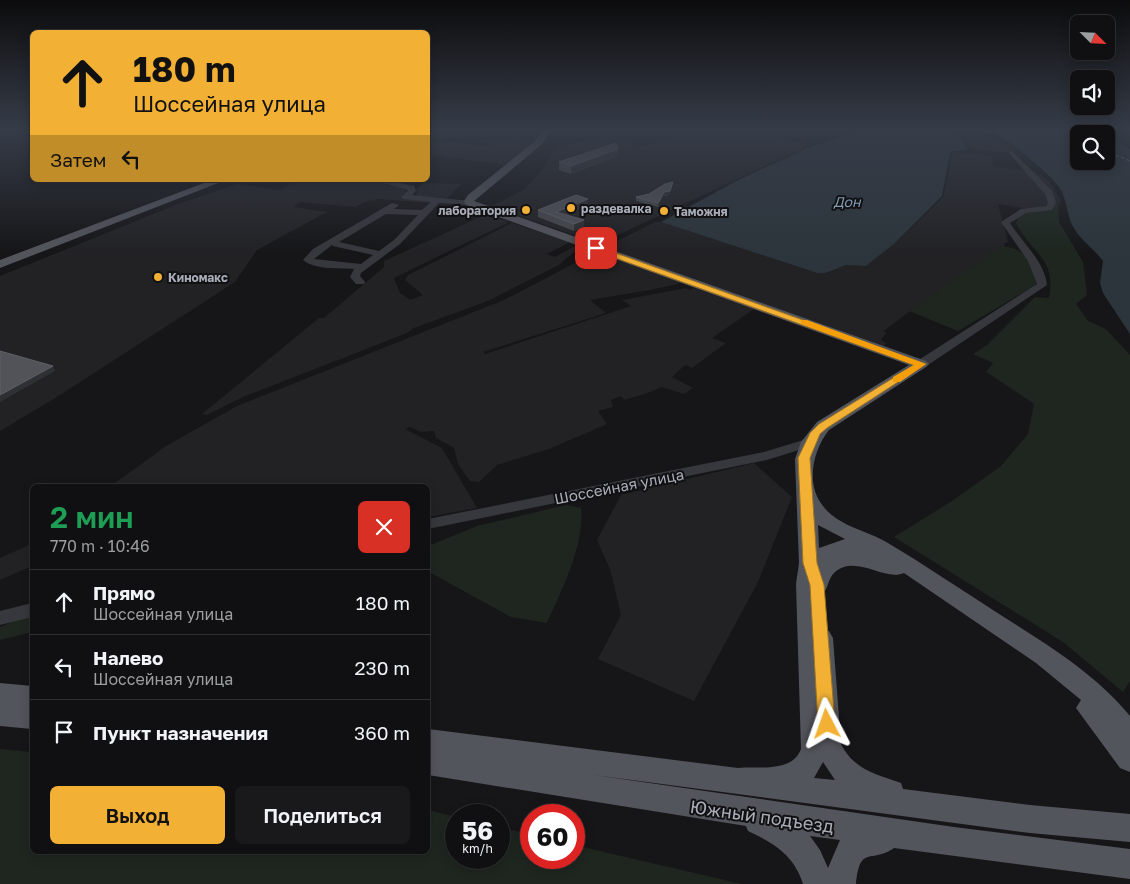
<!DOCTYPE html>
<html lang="ru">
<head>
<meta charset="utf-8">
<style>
  body { margin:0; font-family:"Golos Text",sans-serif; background:#19191b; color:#f1f3f6; height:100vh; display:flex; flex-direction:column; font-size:19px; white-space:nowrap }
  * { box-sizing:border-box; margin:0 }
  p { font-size:16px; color:#9c9d9f }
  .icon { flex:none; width:28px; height:28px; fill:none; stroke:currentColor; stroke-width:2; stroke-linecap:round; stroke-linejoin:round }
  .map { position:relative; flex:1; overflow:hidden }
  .drawer { position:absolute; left:30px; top:484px; width:400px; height:370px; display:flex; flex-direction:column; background:#101012; border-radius:8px; box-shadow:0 2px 12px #0003,0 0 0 1px #303032 }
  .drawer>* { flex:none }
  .guide { position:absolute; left:30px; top:30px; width:400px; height:152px; border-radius:8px; box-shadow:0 2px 12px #0003,0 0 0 1px #303032; background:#f2b134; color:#111; overflow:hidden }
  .needle { width:32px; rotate:114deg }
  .buttons { position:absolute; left:1070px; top:15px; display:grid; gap:10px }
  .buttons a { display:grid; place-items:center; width:45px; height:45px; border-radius:8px; background:#101012; box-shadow:0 2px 12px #0003,0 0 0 1px #303032; font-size:25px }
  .speed { position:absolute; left:445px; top:804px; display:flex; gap:10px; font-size:25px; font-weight:700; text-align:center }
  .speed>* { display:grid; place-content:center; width:65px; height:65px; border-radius:50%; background:#101012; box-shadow:0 2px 12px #0003,0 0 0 1px #303032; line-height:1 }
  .speed small { font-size:12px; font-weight:400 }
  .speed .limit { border:8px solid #d22; background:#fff; color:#111 }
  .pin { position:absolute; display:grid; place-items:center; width:42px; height:42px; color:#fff; margin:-21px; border-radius:10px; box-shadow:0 2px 8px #0006 }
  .me { position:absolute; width:55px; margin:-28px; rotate:356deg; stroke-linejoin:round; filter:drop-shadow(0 0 4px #0008) }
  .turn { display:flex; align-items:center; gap:18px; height:105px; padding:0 20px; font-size:22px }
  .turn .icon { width:65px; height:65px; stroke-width:2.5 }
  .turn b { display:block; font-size:35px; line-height:42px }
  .then { display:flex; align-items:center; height:48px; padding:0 20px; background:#0003; gap:10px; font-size:19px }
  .round { display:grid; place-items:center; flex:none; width:52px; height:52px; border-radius:8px; background:#19191b }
  .head { display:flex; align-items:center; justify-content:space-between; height:85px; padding:0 20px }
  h1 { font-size:30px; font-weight:600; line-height:38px; color:#1e9e55 }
  .primary-button { display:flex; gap:10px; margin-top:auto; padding:10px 20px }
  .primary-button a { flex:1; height:58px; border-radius:8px; background:#f2b134; color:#111; font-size:20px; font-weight:600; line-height:58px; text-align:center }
  .primary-button a+a { background:#19191b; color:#f1f3f6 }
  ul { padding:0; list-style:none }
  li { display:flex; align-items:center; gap:15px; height:65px; padding:0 20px; border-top:1px solid #303032 }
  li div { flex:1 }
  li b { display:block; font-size:19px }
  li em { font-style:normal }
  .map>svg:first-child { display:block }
  .built { fill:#222225 }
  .green { fill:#1e261f }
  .water { fill:#2c353c; fill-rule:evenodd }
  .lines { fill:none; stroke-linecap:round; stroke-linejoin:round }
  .ferry { stroke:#7f9bb3; stroke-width:1; stroke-dasharray:3 2.5; stroke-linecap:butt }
  .minor { fill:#37383d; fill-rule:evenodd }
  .major { fill:#53555c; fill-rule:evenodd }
  .wall { fill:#47494d }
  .shaded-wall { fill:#2f3033 }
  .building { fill:#525359; stroke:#5f6168 }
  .route { fill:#f2b134; stroke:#9d7322 }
  .slow { fill:#f59e0b }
  .poi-dot { fill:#f2b134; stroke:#111113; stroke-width:2 }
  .labels { text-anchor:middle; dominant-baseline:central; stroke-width:4; stroke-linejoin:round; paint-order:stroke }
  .far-poi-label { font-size:12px; font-weight:bold; fill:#a8adb8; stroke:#111113; text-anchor:start }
  .far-water-label { font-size:14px; font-style:italic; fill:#7f9bb3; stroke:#111113 }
  .street-label { font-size:15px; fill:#a8adb8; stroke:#111113 }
  .near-street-label { font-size:18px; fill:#a8adb8; stroke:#111113 }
</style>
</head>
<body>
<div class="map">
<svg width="1130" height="884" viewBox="0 0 1130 884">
  <rect width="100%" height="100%" fill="#161618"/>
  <g class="built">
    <path d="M428,129H535L533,135H468L445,139L428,137Z"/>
    <path d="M693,129H753L807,144L801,149L599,244L492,206L523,190L544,168L555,149L606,134L621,138L639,148Z"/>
    <path d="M957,134H979L998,139L1015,153L977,150L970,147Z"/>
    <path d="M510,136L539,138L506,165L441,156L428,157V146L443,140L488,147L493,144L481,142L491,137L504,139Z"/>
    <path d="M953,152L992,156L993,167L1032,170L1049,181L1061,201L1054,213L998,204L1008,242L1005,243L1003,249L910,311L884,331L886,333L881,340L886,343L883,347L605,247L655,222H661L817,273L846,265L866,266L894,244L943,197Z"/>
    <path d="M298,180H366L389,183L386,185L409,188L404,192L409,193L403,199L433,201L431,203L379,199L367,201L356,207L301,202L293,207L327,212L257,250L235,282L60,395L0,431V276L178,204L237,184L279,190Z"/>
    <path d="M424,183L461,184L447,198L415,196L419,191L415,190Z"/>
    <path d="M487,214L509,222L394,278L400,293L410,300L423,295L405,280L408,275L512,223L570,242L547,254L555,257L575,246L580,247L559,265L488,301L411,329L412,330L402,335L243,397L207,415L202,414L319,318H324L384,267V261Z"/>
    <path d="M601,255L620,260L680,282L678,284L650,290L590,300L606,313L483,352L485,354L631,306L622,300L686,288L690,290L694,288L754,309L712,338L726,343L692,368L685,365L672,377L693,388L684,394L662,387L645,394L624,400L621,396L611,400L613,407L598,411L607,424L549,449L497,465L479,482L470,481L458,464L454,448L436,438L434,431L421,432L410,427L405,429L442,448L477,508L428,517V486H111L166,446L237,406L504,300L575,263Z"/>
    <path d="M754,463L792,497L758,582L694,701L598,659L621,615L610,569L597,540L621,495Z"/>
    <path d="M32,541V566L0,580V558L27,546Z"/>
  </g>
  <g class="green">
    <path d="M1101,129H1130V144L1119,141Z"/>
    <path d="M1050,203L1058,205L1059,222L1083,262L1087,295L1076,304L1088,321L1106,329L1130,355V681L1123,692L1063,642L894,537L952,501L1001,466L1028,434L1034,404L986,372L993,363L973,354L988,344L1035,297L1049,298C1057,258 1030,252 1016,223L1020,213Z"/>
    <path d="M1002,246C1029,250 1028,259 1038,281L1034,286L958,331L909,311Z"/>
    <path d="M566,505L581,508C585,544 562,590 547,623L511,617L431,573L428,565V546L477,526Z"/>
    <path d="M32,614V632L0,640V627Z"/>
    <path d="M0,749L32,752V851H428V810L456,817V858H499V827L531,835V858H574V845L742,884H0Z"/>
  </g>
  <path class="water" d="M862,129H1101L1130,149V334L1103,293L1100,283L1103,261C1095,250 1083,242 1075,230C1066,217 1068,200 1059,187C1052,176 1016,146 1004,139C993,131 968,128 956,133L968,149L950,152L942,196L894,244L866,266L846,265L825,273H817L661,222L740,179L806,149ZM1079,134H1106V161H1079Z"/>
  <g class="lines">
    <g class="ferry">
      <path d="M1057,129L1079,139"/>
      <path d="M1106,151L1130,161"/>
    </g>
    <g class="minor">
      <path d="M1012,151L1052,191L1056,203L1052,210L1026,213L1010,223C1022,243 1044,260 1047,285L925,367H917L915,364L917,361L1037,284L1028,261L1001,222L1021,209L1046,206L1048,203L1045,194L1009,153Z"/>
      <path d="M372,180H386L414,186L416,191L412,195L470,201L474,203L470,205L439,203L400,244L361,273L360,276L365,282L364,284H356L350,277L354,269C339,268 315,270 303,260L313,249L392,203L399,205L394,209L422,210L431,202L403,199L402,197L408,190ZM386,214L418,215L394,240L379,251L339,242ZM332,245L333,246L373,255L361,264L314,259Z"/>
      <path d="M810,438L817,442L815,445L767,460L428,529V519L764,452Z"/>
      <path d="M32,603V617L0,625V611Z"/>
    </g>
    <g class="major">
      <path d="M545,129H553L541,145L474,201L926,361L929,364L926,367L829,430C813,450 805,484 823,506C839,527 867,530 888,543C925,565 960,589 996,612C1044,643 1094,672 1130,716V772L1120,768L1076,708L1081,700L1036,663L904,573C884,582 856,553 834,573C829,578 828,586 825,591L818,593L820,629L829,631L833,638L841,744C854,770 876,774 901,783L903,789L1030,805L1130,814V842L1030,833L594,775L954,827L1130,849V879L894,848C871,864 860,844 856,884H803C794,855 774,843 748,831L746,826L428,775V729L738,768C759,766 792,773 801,749L796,584L799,563L795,459L801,442L817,422L909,365L466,205L464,201L468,195L535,141ZM818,525L845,539L819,548ZM823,762L835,780L814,778ZM810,836L840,840L828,868L820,850Z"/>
      <path d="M212,180H226L0,268V260Z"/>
      <path d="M0,683L32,686V729L0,726Z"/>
    </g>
  </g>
  <g class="wall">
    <path d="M618,149V156L571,174L559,170V162Z"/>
    <path d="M673,182L672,186L669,195L663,196L658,207L636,201V197L649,194Z"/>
    <path d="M587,206L566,214L584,227L574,231L538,217V210Z"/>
  </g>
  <g class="shaded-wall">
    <path d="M618,149V156L571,174V166Z"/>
    <path d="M673,182L672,186L669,195L663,196L658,207V203L664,192Z"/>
    <path d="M588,199L587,206L558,218L556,212Z"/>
    <path d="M584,220V227L574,231V224Z"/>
    <path d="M53,366L55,371L0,402V395Z"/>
  </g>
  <g class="building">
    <path d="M616,143L618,149L571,166L559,162Z"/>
    <path d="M673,182L670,191L664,192L658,203L636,197L649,194L665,184Z"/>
    <path d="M576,195L588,199L556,212L584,220L574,224L538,210Z"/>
    <path d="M0,351L53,366L0,395Z"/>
  </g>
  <linearGradient id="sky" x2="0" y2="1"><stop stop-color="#0c0c0d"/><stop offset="0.51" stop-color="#363c48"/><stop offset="1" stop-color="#363c48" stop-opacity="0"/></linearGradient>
  <rect width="1130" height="253" fill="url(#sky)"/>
  <path class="route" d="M596,246L926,364L827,428L820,434L810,458L817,563L824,585L835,724L833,729L827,732L821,729L818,724L810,585L803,563L798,458L810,433L819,424L914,365L593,250L592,248Z"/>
  <path class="slow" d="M801,320H807L926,364L900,382H893V377L914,365L801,324Z"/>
  <g class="poi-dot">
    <circle cx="571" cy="208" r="5"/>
    <circle cx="526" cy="210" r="5"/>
    <circle cx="664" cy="211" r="5"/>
    <circle cx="158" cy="277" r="5"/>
  </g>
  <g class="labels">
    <g class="far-poi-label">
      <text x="581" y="208">раздевалка</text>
      <text x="516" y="210" text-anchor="end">лаборатория</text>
      <text x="674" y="211">Таможня</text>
      <text x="168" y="277">Киномакс</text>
    </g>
    <g class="far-water-label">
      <text x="847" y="201">Дон</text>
    </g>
    <g class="street-label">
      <text transform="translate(619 486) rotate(-11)">Шоссейная улица</text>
    </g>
    <g class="near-street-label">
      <text transform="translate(762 816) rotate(8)">Южный подъезд</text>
    </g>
  </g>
</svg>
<div class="buttons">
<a><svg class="needle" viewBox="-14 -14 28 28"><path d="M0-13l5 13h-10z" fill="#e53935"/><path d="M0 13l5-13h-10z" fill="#9c9d9f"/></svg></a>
<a><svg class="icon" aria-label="sound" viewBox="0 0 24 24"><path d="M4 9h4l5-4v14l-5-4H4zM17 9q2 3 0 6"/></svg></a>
<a><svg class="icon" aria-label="search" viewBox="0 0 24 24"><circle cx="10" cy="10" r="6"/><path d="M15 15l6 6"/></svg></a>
</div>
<div class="speed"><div>56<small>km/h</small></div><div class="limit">60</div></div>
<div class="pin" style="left:596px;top:248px;background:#d93025"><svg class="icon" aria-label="arrive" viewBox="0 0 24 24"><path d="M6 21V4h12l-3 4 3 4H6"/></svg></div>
<svg class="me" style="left:827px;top:724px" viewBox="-20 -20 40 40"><path d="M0-17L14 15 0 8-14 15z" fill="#f2b134" stroke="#fff" stroke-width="4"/></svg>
<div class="guide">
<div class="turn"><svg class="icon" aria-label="ahead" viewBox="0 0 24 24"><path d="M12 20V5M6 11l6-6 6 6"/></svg><div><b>180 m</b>Шоссейная улица</div></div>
<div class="then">Затем<svg class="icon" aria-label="left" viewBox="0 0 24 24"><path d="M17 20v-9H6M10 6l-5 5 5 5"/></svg></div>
</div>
<section class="drawer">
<div class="head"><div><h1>2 мин</h1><p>770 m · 10:46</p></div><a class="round" style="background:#d93025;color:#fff"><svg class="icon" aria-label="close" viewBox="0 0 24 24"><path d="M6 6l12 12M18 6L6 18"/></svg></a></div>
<ul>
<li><svg class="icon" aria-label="ahead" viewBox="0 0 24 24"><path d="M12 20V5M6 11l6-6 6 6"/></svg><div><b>Прямо</b><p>Шоссейная улица</p></div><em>180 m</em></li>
<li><svg class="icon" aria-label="left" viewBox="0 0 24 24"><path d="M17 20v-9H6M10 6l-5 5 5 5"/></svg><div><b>Налево</b><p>Шоссейная улица</p></div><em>230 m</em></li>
<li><svg class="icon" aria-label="arrive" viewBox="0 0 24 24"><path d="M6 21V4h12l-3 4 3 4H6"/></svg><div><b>Пункт назначения</b></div><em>360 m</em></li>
</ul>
<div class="primary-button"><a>Выход</a><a>Поделиться</a></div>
</section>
</div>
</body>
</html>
